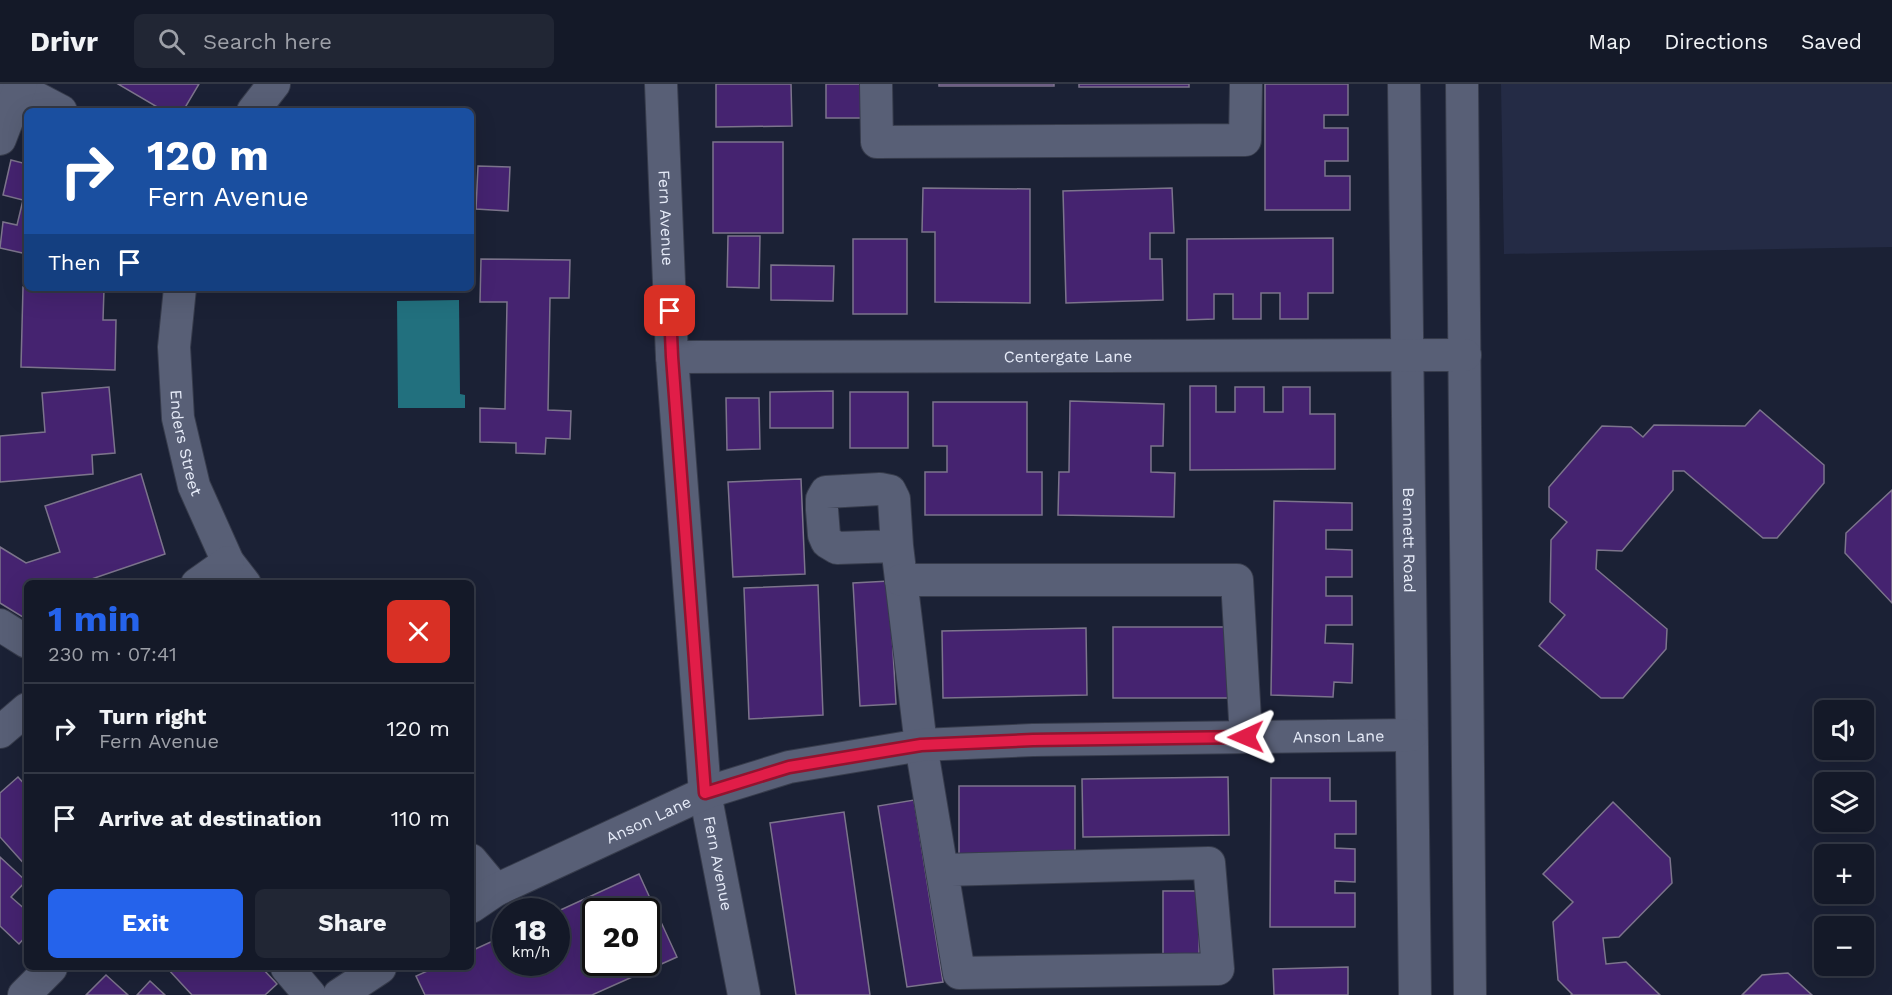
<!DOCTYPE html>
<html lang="en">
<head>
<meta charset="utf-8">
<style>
  body { margin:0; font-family:"Work Sans",sans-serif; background:#212634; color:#f1f3f6; height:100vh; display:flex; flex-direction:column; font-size:22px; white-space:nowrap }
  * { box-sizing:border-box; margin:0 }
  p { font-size:20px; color:#9da0a8 }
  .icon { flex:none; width:33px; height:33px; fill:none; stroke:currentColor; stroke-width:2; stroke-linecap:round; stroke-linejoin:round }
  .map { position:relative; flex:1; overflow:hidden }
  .drawer { position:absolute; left:24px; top:496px; width:450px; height:390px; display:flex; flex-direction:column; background:#141928; border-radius:9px; box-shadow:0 6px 24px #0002,0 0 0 2px #333845 }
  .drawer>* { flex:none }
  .hud { position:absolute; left:24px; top:24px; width:450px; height:183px; border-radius:9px; box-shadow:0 6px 24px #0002,0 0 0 2px #333845; background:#1a4fa0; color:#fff; overflow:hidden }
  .controls { position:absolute; left:1814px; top:616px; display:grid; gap:12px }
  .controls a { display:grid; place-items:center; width:60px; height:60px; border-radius:9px; background:#141928; box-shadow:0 6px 24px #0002,0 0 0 2px #333845; font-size:30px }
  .speed { position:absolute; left:492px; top:814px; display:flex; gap:12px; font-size:30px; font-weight:700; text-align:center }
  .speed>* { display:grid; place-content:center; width:78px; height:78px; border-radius:50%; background:#141928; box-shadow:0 6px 24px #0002,0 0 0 2px #333845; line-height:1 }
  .speed small { font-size:15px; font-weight:400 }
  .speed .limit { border:3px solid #111; border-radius:9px; background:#fff; color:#111 }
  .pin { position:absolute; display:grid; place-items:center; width:51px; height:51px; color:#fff; margin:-26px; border-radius:12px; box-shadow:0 3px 9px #0006 }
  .me { position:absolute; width:66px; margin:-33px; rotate:269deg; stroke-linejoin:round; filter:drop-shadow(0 0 4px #0008) }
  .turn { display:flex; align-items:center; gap:21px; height:126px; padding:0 24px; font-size:27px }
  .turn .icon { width:78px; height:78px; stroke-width:2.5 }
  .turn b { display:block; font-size:42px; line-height:51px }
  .then { display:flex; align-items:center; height:57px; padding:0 24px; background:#0003; gap:12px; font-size:22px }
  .round { display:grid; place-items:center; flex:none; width:63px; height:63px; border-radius:9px; background:#212634 }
  .overview { display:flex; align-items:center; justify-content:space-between; height:102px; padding:0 24px }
  h1 { font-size:36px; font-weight:700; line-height:45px; color:#2563eb }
  .primary-button { display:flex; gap:12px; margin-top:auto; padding:12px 24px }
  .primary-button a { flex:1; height:69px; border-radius:9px; background:#2563eb; color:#fff; font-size:24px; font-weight:700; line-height:69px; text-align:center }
  .primary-button a+a { background:#212634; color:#f1f3f6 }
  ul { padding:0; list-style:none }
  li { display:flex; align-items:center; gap:18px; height:90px; padding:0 24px; border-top:2px solid #333845 }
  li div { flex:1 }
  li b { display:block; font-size:22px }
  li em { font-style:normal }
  header { display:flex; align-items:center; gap:36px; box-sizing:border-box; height:84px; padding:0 30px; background:#141928; border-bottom:2px solid #333845 }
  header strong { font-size:28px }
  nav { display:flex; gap:33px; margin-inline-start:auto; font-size:21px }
  .search { width:420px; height:54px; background:#212634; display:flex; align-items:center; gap:15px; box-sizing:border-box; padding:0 21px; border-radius:9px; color:#9da0a8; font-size:22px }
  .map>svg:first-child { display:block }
  .built { fill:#242b45 }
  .water { fill:#22707e }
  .building { fill:#452370; stroke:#7c748c; stroke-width:1.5; fill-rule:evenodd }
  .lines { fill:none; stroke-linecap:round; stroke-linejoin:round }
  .minor-casing { stroke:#373c4c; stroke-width:34 }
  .minor { stroke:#585f76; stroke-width:32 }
  .route-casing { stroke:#92132f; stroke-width:15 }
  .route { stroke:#e11d48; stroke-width:10 }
  .labels { text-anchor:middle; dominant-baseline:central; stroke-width:6; stroke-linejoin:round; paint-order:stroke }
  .street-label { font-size:16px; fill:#e6ebf8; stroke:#12182b }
</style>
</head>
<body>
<header>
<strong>Drivr</strong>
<div class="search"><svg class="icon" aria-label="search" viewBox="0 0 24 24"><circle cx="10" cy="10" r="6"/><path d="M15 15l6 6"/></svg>Search here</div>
<nav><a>Map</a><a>Directions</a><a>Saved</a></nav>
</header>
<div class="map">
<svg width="1892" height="911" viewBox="0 0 1892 911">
  <rect width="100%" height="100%" fill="#1b2135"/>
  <path class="built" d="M1501,0H1892V163L1504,170Z"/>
  <path class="water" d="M459,216L460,310L465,311V324H398L397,217Z"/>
  <g class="building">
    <path d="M118,0H199L183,27H164Z"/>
    <path d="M716,0H791L792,42L716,43Z"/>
    <rect x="826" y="0" width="35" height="34"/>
    <rect x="939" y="0" width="115" height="2"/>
    <rect x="1079" y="0" width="110" height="3"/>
    <path d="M1265,0H1348V31H1324V44H1348V77H1325V92H1350V126H1265Z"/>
    <rect x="713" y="58" width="70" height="91"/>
    <path d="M11,76L27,80V170L0,164L3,138L17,141L23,116L3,111Z"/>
    <path d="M478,82L510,83L508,127L476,125Z"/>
    <path d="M923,104L1030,105V219L935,218V148H922Z"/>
    <path d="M1172,104L1174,149H1150V175H1162L1163,216L1066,219L1063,107Z"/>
    <path d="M728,152H760L759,204L727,203Z"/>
    <path d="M1333,154V209H1308V235H1280V209H1261V235H1233V210H1214V235L1187,236V155Z"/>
    <rect x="853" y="155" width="54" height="75"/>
    <path d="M481,175L570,176L569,214H550L548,326L571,327L570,355L546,354L545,370L516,369V359L480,358V324L505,325L507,218H480Z"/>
    <path d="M771,181L834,182L833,217L771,216Z"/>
    <path d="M23,203L104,205L103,236H116L115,286L21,283Z"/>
    <path d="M1190,302H1216V328H1235V303H1264V328H1283V303H1310V330H1335V385L1190,386Z"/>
    <path d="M109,303L115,369L92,371L93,390L0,398V352L45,348L42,309Z"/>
    <path d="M833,307V344H770V308Z"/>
    <rect x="850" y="308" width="58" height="56"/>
    <path d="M726,314H759L760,365L727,366Z"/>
    <path d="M1070,317L1164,320L1163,362H1151V388L1175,389L1174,433L1058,431L1059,388H1069Z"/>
    <path d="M933,318H1027V388H1042V431H925V388H947V362H933Z"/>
    <path d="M1760,326L1824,381V399L1777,454H1763L1684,387H1673V406L1622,467L1597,466L1596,485L1667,545L1666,565L1623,614H1601L1539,562L1565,531L1550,518L1551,456L1567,438L1549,423V403L1602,342L1631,343L1643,353L1654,341L1745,342Z"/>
    <path d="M141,390L165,470L77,500H27L26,535L0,519V463L26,479L60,468L45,422Z"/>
    <path d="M801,395L805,490L733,493L728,398Z"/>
    <path d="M1892,406V519L1845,469L1846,449Z"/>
    <path d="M1274,417L1352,419V446H1326V465L1352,466V493H1326V512H1352V541H1326L1325,559L1353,560L1352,599L1334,598L1333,613L1271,611Z"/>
    <path d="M889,497L896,620L860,622L853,499Z"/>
    <path d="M818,501L823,631L749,635L744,504Z"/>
    <rect x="1113" y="543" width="117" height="71"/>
    <path d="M1086,544L1087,611L943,614L942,547Z"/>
    <path d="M18,693L27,703V783L0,753V709Z"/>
    <path d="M1228,693L1229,751L1083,753L1082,695Z"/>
    <path d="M1271,694H1330V717H1356V750H1335V764L1355,765V798L1335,797V809H1355V843H1270Z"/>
    <rect x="959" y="702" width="116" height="70"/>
    <path d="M914,716L943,898L907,903L878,722Z"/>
    <path d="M1613,718L1670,774L1672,799L1619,853L1603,854L1606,880L1626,878L1660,911H1571L1572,910L1558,896L1553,838L1573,818L1543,790Z"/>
    <path d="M844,728L870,911H796L770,739Z"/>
    <path d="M0,773L26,797L11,813L27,827V851L19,860L0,842Z"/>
    <path d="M639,790L677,873L592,911H425L416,892L434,884H471V867L506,851V879H556V828ZM596,828H646V879H596Z"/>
    <path d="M1163,807H1200L1199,871L1163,870Z"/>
    <path d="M1348,883V911H1274L1273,885Z"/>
    <path d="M167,884H262L277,900L265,911H192Z"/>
    <path d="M1788,889L1812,911H1742L1762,891Z"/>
    <path d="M106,891L128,911H86Z"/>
    <path d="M150,897L165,911H137Z"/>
  </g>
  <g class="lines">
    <g class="minor-casing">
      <g id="minor">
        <path d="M10,0L61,27"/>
        <path id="s1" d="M661,0L672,273L705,709L744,911"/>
        <path d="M876,0L877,58L1245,56L1246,0"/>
        <path id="s2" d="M1404,0L1415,911"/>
        <path d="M1462,0L1470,911"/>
        <path d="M253,27L274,0"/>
        <path d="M0,55L21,0"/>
        <path id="s3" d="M180,204L174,263L178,334L194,402L228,478L245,500"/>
        <path id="s4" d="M672,273L1465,271"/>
        <path d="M897,462L837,464L827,458L824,451L822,426V415L826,408L880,405L890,407L894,415L897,462L921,661L959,889L1218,885L1209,779L942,786"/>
        <path d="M901,496H1237L1246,653"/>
        <path d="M197,500L228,478"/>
        <path d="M0,541L27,558"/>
        <path d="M0,648L27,625"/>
        <path d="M471,776L496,806"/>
        <path id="s5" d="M471,823L496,806L705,709L789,683L921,661L1033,656L1411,651"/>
        <path d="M287,884L310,911"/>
        <path d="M24,911L51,884"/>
        <path d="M339,911L380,884"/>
      </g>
    </g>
    <use href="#minor" class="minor"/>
  </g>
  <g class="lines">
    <g class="route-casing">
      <path id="route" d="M670,227L672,273L705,709L789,683L921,661L1033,656L1246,653"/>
    </g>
    <use href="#route" class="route"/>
  </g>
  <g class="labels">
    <g class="street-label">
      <text stroke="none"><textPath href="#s1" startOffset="134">Fern Avenue</textPath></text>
      <text stroke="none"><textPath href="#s4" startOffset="396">Centergate Lane</textPath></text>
      <text stroke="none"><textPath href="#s3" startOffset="156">Enders Street</textPath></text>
      <text stroke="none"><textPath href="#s2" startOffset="456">Bennett Road</textPath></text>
      <text stroke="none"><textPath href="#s5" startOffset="900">Anson Lane</textPath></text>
      <text stroke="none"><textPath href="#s5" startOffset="198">Anson Lane</textPath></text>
      <text stroke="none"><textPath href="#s1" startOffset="782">Fern Avenue</textPath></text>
    </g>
  </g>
</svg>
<div class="controls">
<a><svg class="icon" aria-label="sound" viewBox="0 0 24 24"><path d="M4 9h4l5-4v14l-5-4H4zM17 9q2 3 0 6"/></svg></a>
<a><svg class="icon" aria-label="layers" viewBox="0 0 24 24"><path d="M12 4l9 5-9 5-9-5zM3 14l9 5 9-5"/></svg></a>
<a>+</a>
<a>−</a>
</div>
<div class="speed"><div>18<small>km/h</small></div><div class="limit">20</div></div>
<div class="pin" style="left:670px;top:227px;background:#d93025"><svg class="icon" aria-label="arrive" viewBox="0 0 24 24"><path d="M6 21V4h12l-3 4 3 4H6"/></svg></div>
<svg class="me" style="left:1246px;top:653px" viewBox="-20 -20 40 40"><path d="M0-17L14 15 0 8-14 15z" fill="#e11d48" stroke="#fff" stroke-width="4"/></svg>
<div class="hud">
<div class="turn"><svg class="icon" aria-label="right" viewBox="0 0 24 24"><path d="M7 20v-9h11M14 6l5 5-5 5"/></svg><div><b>120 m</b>Fern Avenue</div></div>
<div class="then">Then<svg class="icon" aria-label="arrive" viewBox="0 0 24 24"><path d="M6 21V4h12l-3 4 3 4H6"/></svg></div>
</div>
<section class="drawer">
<div class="overview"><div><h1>1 min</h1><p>230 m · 07:41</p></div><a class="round" style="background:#d93025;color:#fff"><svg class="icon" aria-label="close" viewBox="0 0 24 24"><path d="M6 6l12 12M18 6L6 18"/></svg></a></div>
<ul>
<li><svg class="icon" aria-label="right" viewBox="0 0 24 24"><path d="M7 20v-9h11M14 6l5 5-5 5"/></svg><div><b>Turn right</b><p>Fern Avenue</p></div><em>120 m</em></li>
<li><svg class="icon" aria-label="arrive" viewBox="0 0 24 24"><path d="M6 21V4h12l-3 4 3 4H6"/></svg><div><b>Arrive at destination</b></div><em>110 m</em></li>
</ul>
<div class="primary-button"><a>Exit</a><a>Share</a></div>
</section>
</div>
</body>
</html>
